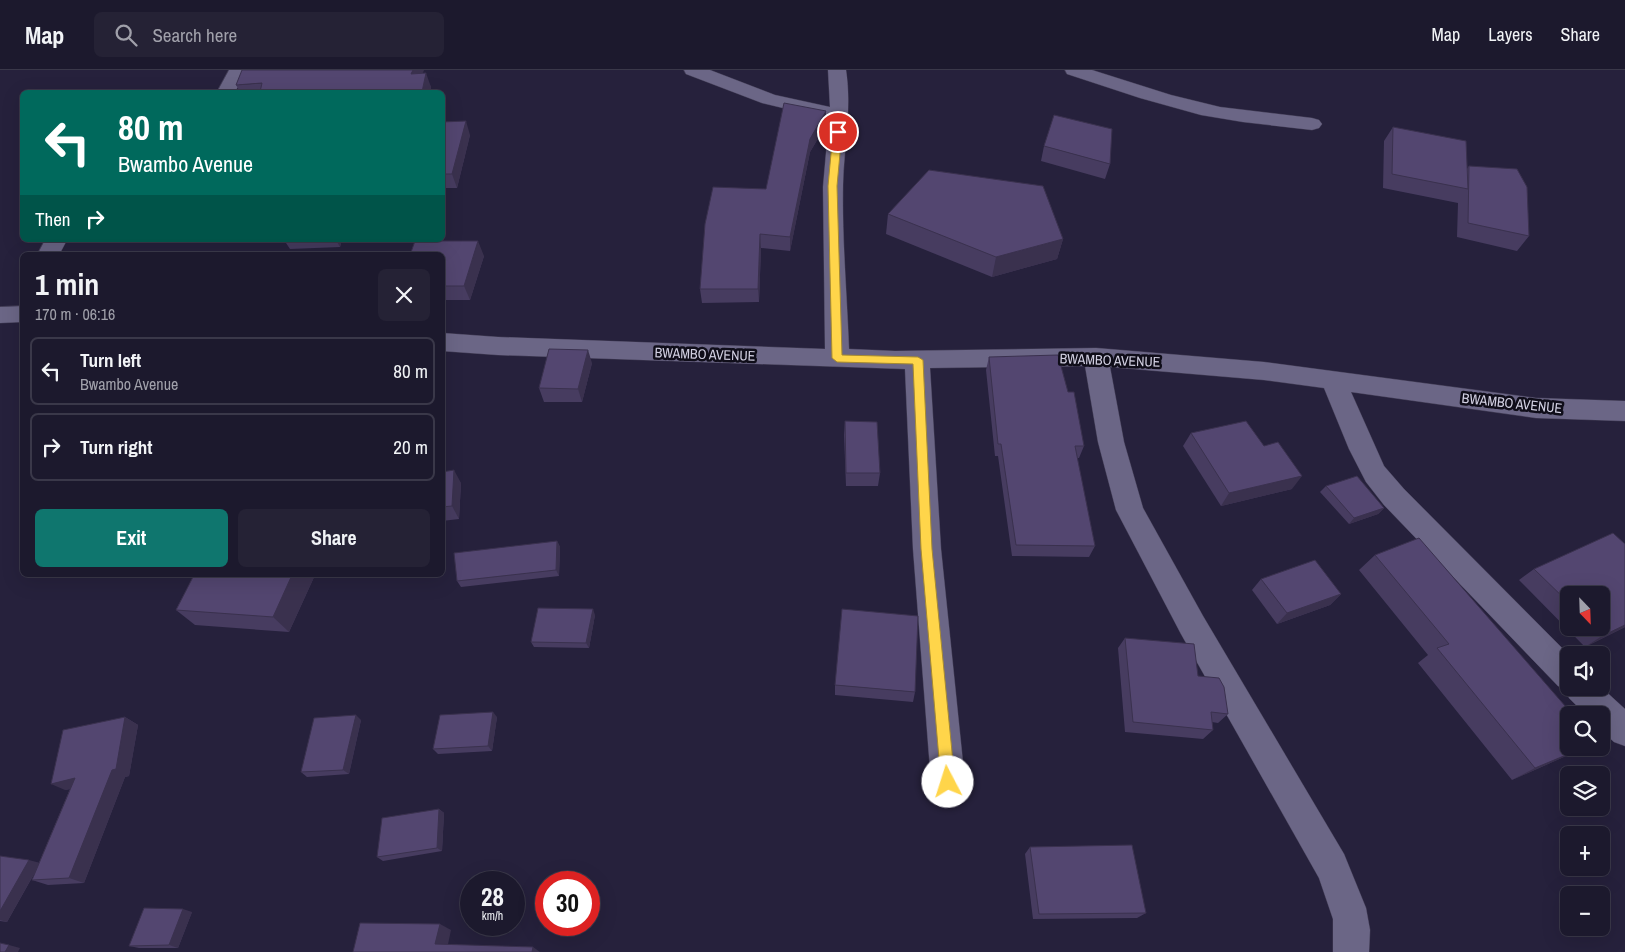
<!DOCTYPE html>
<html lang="en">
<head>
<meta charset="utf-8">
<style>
  body { margin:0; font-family:"Archivo Narrow",sans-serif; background:#252235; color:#f1f3f6; height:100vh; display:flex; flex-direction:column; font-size:19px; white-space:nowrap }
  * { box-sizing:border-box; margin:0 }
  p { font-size:16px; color:#a0a0aa }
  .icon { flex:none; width:28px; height:28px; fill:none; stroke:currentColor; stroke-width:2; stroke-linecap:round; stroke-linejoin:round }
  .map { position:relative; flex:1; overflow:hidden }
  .details { position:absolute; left:20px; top:182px; width:425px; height:325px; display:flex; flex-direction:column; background:#1c192d; border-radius:8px; box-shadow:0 5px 20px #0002,0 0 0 1px #3a3849 }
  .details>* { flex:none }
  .banner { position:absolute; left:20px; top:20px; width:425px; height:152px; border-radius:8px; box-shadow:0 5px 20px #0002,0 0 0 1px #3a3849; background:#00695c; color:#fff; overflow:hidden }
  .needle { width:32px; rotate:157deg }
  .tools { position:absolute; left:1560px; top:516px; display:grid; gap:10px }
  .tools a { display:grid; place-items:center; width:50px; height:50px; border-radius:8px; background:#1c192d; box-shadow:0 5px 20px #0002,0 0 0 1px #3a3849; font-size:25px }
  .speed { position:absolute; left:460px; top:801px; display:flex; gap:10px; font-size:25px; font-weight:700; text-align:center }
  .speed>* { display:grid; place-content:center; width:65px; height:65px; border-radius:50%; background:#1c192d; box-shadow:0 5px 20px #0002,0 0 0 1px #3a3849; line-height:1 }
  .speed small { font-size:12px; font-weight:400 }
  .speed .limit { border:8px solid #d22; background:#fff; color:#111 }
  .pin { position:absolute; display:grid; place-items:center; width:42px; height:42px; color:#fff; margin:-21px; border:2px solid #fff; border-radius:50%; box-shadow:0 1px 5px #0007 }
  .me { position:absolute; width:55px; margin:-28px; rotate:355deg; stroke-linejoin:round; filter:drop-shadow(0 0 4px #0008) }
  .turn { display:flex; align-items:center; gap:18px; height:105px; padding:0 15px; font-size:22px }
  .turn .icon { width:65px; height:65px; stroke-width:2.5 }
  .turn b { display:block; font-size:35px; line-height:42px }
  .then { display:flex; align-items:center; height:48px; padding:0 15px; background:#0003; gap:10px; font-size:19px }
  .round { display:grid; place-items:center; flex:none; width:52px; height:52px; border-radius:8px; background:#252235 }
  .head { display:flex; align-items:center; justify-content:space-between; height:85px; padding:0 15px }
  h1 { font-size:30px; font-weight:700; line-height:38px }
  .primary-button { display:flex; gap:10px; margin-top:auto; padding:10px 15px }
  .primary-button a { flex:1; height:58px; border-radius:8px; background:#0f766e; color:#fff; font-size:20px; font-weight:700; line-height:58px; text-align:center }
  .primary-button a+a { background:#252235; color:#f1f3f6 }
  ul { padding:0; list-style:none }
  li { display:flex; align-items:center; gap:15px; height:68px; margin:0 10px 8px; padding:0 5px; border:2px solid #3a3849; border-radius:8px }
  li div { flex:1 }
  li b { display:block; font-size:19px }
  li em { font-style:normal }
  header { display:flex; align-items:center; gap:30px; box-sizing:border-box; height:70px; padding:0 25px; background:#1c192d; border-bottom:1px solid #3a3849 }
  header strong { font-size:24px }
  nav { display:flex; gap:28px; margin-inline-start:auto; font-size:18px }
  .search { width:350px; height:45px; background:#252235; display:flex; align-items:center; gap:12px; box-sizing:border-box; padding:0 18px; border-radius:8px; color:#a0a0aa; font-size:19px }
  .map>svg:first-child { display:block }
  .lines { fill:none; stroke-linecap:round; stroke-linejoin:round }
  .minor-casing { stroke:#423d55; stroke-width:1 }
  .minor { fill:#6b6686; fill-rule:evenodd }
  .wall { fill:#473c60; fill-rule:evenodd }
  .shaded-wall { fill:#3a314e }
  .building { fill:#534670; stroke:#3a314e }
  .route { fill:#ffd54a; stroke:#a68a30 }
  .labels { text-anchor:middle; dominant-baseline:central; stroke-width:5; stroke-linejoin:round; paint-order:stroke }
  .street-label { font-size:14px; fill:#d2d0e2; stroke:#0f0d19 }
</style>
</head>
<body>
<header>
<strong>Map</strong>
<div class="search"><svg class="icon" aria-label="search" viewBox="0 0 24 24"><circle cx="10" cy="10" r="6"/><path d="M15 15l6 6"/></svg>Search here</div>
<nav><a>Map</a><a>Layers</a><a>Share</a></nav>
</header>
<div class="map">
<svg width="1625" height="882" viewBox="0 0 1625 882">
  <rect width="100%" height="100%" fill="#26213c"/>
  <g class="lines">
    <g class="minor-casing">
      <g id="minor">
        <path d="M229,0H247L235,22H217Z"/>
        <path d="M684,0H710L775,25L830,37L828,0H846C852,39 844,76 843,115C842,170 847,225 849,279L895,281L1096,278L1264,292L1536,328L1625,331V351L1536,348L1351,322L1384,396L1404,419L1569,585V618L1601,617L1625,639V676L1614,672L1601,660V645H1586L1569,628L1565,619L1558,616L1384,435L1366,412L1349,379L1324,318L1264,310L1110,297L1124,372L1143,438L1203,546L1344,784L1366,838L1370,860L1369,882H1333V849L1319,808L1181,564L1116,440L1098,372L1085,296L930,298L941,479L965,712L960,724L948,728L936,724L931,712L913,479L905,299L498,285L442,281V263L498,267L825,279L823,117L829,49L762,33L686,4Z"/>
        <path d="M1065,0H1092L1171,25L1220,37L1312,48L1319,50L1322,54L1319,58L1312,60L1243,52L1201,45L1140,28L1067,4Z"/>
        <path d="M45,170H67L59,185H37Z"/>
        <path d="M22,236V252L0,253V237Z"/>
      </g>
    </g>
    <use href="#minor" class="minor"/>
  </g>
  <g class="wall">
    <path d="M423,3L431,17L430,22H240L236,15Z"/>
    <path d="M442,52L470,65L457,118H442Z"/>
    <path d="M826,55L810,82L790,181L761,178L759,232L702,233L700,219L766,119Z"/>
    <path d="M1393,57L1467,99L1469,96L1529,166L1517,181L1457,167L1458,133L1383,118L1384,71Z"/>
    <path d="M1044,76L1110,94L1105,109L1041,91Z"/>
    <path d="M888,144L1063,169L1057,189L992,207L886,164Z"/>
    <path d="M139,170H194L140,171Z"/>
    <path d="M284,170H342L340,177L290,179Z"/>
    <path d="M442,185L484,186L470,230H442Z"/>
    <path d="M989,287L1084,376L1079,388H1077L1095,476L1089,487L1012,486L998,386H995L986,300Z"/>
    <path d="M592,293L582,332H544L539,318Z"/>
    <path d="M845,351L880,403L878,416H846L844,365Z"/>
    <path d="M1191,363L1292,419L1221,436L1183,376Z"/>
    <path d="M442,402L461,413L459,449L442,451Z"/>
    <path d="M1326,416L1384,438L1378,444L1349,454L1320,422Z"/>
    <path d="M557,471L560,477L559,506L461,517L457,511Z"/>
    <path d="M1375,485L1569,678H1584L1512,710L1418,593L1428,585L1359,500Z"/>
    <path d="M1534,499L1625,557L1585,577L1519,510ZM1569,525L1601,558H1569Z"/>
    <path d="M194,505H315L289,562L195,555L176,540Z"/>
    <path d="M1261,509L1341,524L1330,535L1277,554L1252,520Z"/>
    <path d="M595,545L589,578L534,577L531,572Z"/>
    <path d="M1125,568L1198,606L1228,644L1218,653L1212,652L1213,660L1203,669L1125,662L1118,578Z"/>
    <path d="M835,615L915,622L913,632L835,625Z"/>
    <path d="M125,647L138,655L129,706L125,707L84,813L48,815L32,810L38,797L7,852L0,851V786L39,793L70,719L65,720Z"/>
    <path d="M497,647L492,681L438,684L433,679Z"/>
    <path d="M361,650L349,704L307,707L301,702Z"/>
    <path d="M439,739L444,743L442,781L383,791L377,787Z"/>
    <path d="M1030,777L1146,843L1137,848L1033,849L1025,784Z"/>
    <path d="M192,842L178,878H139L129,876Z"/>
  </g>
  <g class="shaded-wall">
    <path d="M413,0H424L417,18L411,4Z"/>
    <path d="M426,3L431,17L430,22H422Z"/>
    <path d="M826,41V55L810,82L790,181V167L810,69Z"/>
    <path d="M466,51L470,65L457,118L452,104Z"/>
    <path d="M760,164L761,178L759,232L758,219Z"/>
    <path d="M1063,169L1057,189L992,207L996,187Z"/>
    <path d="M336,170H342L340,177Z"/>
    <path d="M478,171L484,186L470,230L464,216Z"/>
    <path d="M588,280L592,293L582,332L578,319Z"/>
    <path d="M454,400L461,413L459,449L452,436Z"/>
    <path d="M1302,406L1292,419L1221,436L1229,423Z"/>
    <path d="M1384,438L1378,444L1349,454L1354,448Z"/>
    <path d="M557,471L560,477L559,506L556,500Z"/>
    <path d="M292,505H315L289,562L273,547Z"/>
    <path d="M1341,524L1330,535L1277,554L1287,543Z"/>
    <path d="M593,539L595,545L589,578L586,573Z"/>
    <path d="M1625,555V557L1585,577L1602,566Z"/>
    <path d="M493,642L497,647L492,681L488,676Z"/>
    <path d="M356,645L361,650L349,704L343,700Z"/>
    <path d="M125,647L138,655L129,706L125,707L84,813L69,808Z"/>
    <path d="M1583,678H1584L1512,710L1535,698Z"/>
    <path d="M75,708L89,715L65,720L51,714Z"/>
    <path d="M439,739L444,743L442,781L437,778Z"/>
    <path d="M29,790L40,793L7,852L0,850V841Z"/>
    <path d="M183,839L192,842L178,878L169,875Z"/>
    <path d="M440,854L451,860L447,879L435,874Z"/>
    <path d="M9,875L20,878L18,882H5Z"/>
    <path d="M533,877L540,882H532Z"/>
  </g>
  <g class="building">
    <path d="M242,0H413L411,4L426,3L422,22H260L262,13L236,15Z"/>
    <path d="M784,33L826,41L810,69L790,167L760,164L758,219H700L705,154L713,117L766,119Z"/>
    <path d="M1054,45L1112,59L1110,94L1044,76Z"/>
    <path d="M466,51L452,104H442V52Z"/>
    <path d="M1393,57L1466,71L1468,119L1392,104Z"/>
    <path d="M1469,96L1517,99L1527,117L1529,166L1468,153Z"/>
    <path d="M929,100L1043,116L1063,169L996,187L888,144Z"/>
    <path d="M415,171H478L464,216H442V185H410Z"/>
    <path d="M549,279L588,280L578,319L539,318Z"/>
    <path d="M1058,285L1068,322H1074L1084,376H1075L1095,476L1016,475L1001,374H998L989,287Z"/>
    <path d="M845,351L877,352L880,403H846Z"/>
    <path d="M1246,351L1264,376L1278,372L1302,406L1229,423L1191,363Z"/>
    <path d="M454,400L452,436L442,437V402Z"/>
    <path d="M1357,406L1384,438L1354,448L1326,416Z"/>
    <path d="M1613,463L1625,474V555L1602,566L1594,558H1601V525H1569V533L1534,499Z"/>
    <path d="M1419,468L1573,645H1569V678H1583L1535,698L1437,578L1449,574L1375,485Z"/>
    <path d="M557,471L556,500L457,511L454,483Z"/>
    <path d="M1315,490L1341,524L1287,543L1261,509Z"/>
    <path d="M194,505H292L273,547L176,540Z"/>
    <path d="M538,538L593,539L586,573L531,572Z"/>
    <path d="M842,539L918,546L915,622L835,615Z"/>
    <path d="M1125,568L1194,574L1198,606L1219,608L1224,617L1228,644L1211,642L1213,660L1133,652Z"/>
    <path d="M493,642L488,676L433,679L440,645Z"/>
    <path d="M356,645L343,700L301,702L314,648Z"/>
    <path d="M125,647L116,699L112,700L69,808L32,810L75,708L51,714L63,660Z"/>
    <path d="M439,739L437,778L377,787L382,748Z"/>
    <path d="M1132,775L1146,843L1039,844L1030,777Z"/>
    <path d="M0,786L29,790L0,841Z"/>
    <path d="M144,838L183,839L169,875L129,876Z"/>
    <path d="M360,853L440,854L435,874L533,877L532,882H353Z"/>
    <path d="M0,873L9,875L5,882H0Z"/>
  </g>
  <path class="route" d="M838,60L842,62L837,116L842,285L918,287L923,290L932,479L955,712L953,717L948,719L943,717L941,712L921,479L913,294L837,292L832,288L828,116L833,62Z"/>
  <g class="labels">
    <g class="street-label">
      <text transform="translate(705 284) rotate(2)">BWAMBO AVENUE</text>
      <text transform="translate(1110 290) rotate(2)">BWAMBO AVENUE</text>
      <text transform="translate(1512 333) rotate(6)">BWAMBO AVENUE</text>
    </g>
  </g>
</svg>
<div class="tools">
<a><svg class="needle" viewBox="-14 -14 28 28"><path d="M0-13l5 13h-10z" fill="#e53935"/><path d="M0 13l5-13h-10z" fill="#a0a0aa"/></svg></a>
<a><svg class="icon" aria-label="sound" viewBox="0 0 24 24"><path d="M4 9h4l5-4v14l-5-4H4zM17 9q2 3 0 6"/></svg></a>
<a><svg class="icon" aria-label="search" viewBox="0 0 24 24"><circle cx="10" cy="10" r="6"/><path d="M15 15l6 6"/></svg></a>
<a><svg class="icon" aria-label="layers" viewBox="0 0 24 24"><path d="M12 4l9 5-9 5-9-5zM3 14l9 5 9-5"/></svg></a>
<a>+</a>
<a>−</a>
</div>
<div class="speed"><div>28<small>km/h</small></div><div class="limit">30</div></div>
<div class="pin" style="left:838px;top:62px;background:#d93025"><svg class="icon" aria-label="arrive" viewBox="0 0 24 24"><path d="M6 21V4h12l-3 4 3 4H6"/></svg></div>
<svg class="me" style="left:948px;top:712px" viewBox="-20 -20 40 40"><circle r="19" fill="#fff"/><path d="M0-13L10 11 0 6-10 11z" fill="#ffd54a"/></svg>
<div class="banner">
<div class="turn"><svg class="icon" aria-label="left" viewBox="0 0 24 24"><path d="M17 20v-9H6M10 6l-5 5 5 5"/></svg><div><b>80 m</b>Bwambo Avenue</div></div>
<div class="then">Then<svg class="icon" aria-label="right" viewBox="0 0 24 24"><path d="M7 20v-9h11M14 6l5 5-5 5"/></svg></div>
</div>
<section class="details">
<div class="head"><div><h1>1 min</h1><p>170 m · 06:16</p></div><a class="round"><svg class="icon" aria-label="close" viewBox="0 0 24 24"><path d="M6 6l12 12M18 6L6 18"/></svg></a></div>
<ul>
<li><svg class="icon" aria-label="left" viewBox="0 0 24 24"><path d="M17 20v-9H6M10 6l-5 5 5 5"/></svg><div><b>Turn left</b><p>Bwambo Avenue</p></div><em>80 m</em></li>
<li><svg class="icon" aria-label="right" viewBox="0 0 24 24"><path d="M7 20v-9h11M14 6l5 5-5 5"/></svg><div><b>Turn right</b></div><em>20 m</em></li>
</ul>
<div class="primary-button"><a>Exit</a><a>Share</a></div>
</section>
</div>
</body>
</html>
